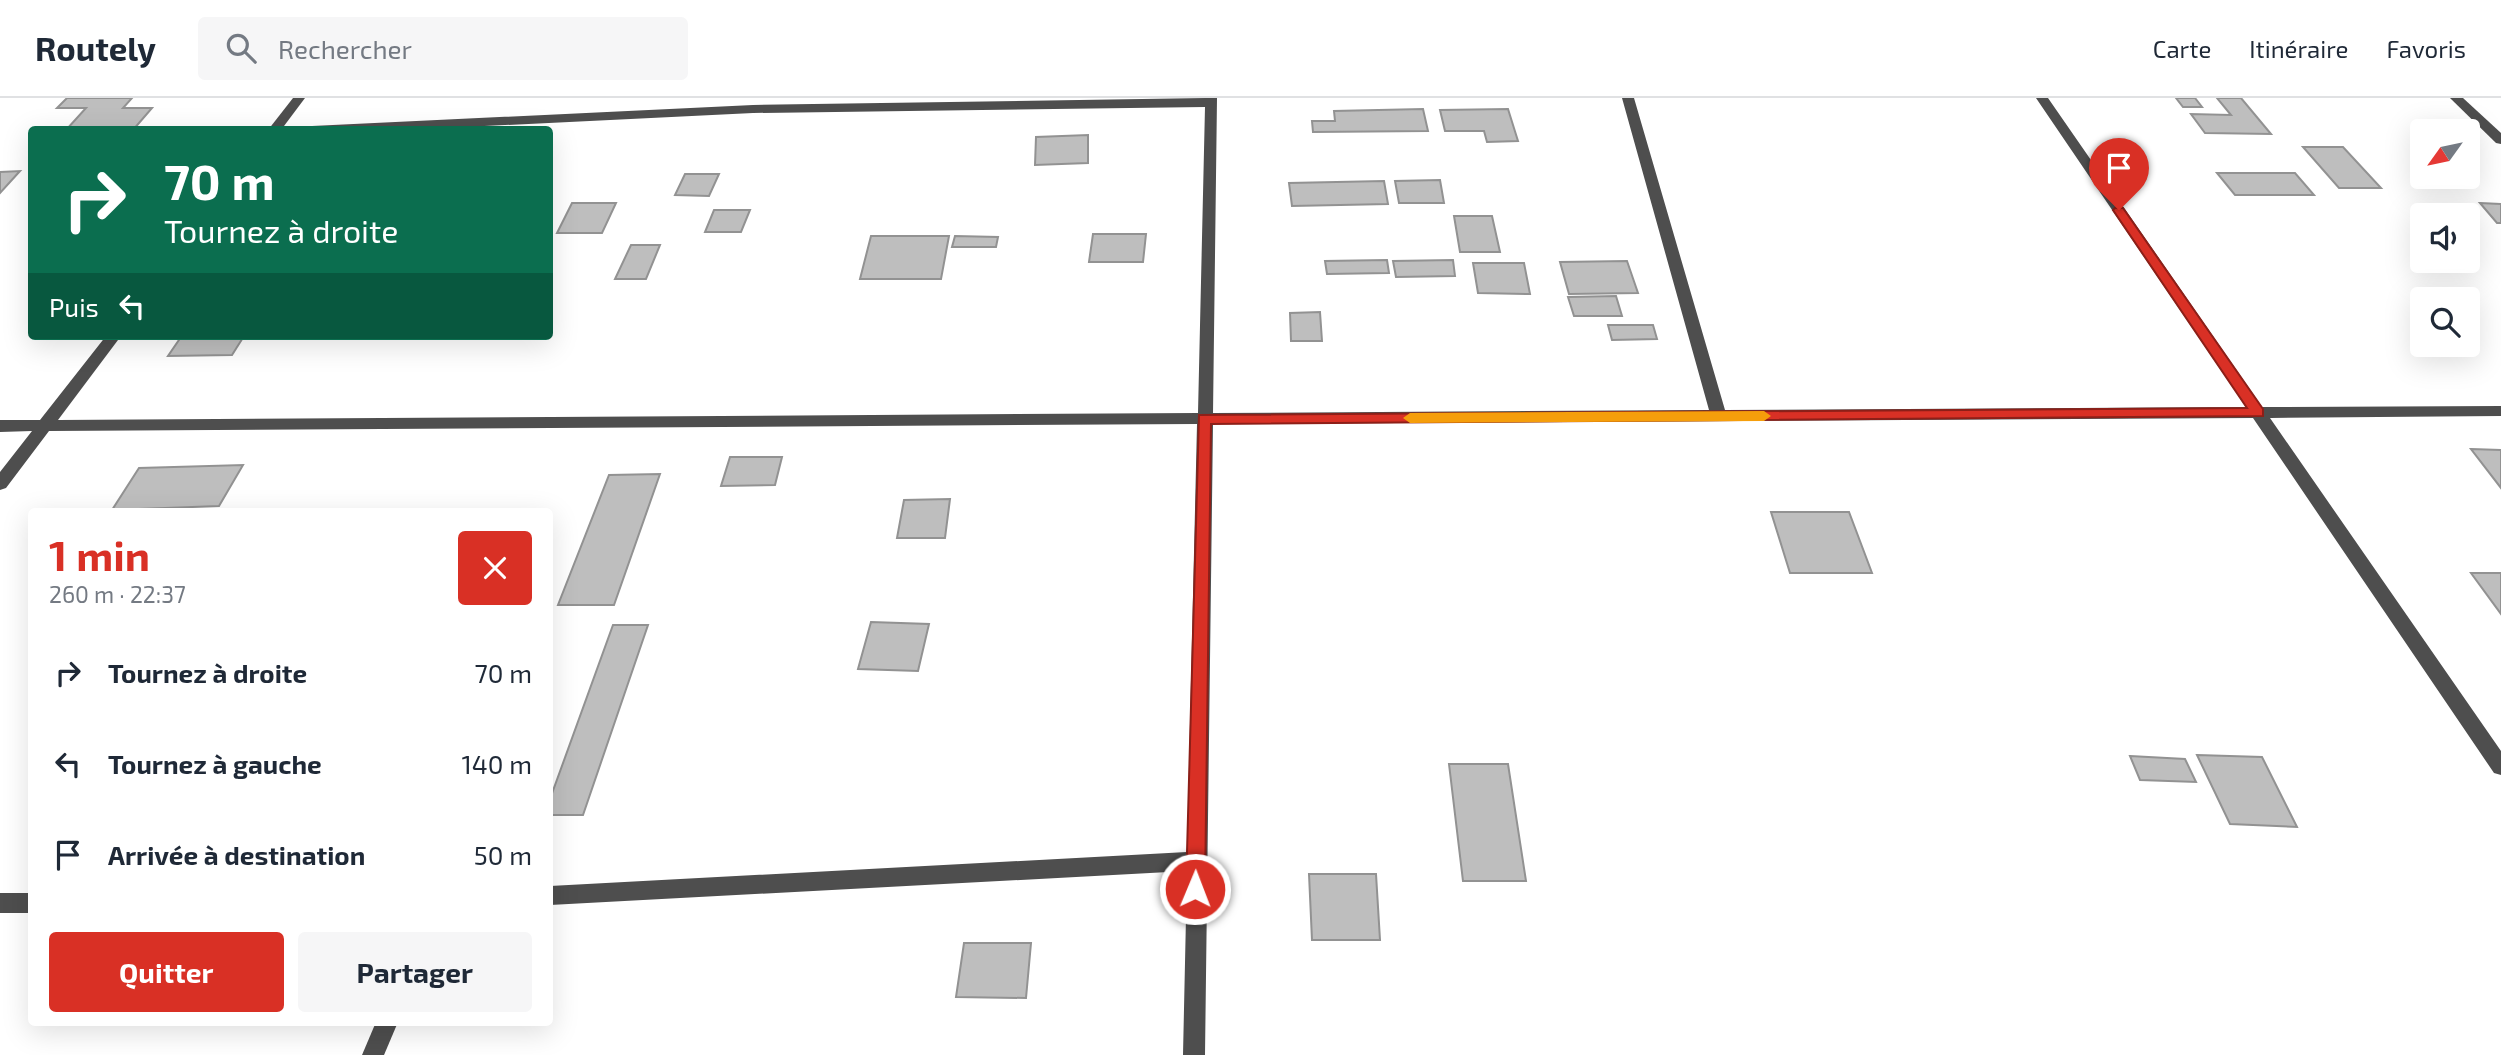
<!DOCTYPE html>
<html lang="fr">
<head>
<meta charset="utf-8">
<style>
  body { margin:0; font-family:"Exo 2",sans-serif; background:#f6f6f7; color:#1f2937; height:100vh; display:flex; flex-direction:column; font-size:26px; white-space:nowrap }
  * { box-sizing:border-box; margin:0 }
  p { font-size:23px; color:#747a83 }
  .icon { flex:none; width:38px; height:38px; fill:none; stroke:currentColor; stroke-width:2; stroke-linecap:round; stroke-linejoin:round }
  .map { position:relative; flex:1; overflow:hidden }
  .drawer { position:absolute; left:28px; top:410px; width:525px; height:518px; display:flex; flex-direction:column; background:#fff; border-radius:7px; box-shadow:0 7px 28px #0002 }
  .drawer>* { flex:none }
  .banner { position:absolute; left:28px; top:28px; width:525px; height:214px; border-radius:7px; box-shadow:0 7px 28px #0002; background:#0b6e4f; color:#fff; overflow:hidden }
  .needle { width:46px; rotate:237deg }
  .controls { position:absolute; left:2410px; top:21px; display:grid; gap:14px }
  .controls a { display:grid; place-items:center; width:70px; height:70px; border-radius:7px; background:#fff; box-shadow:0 7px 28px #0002; font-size:35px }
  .pin { position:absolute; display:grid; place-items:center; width:60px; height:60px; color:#fff; margin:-72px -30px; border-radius:50% 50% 50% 0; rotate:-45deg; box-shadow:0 0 7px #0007 }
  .pin .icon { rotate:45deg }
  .me { position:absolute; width:77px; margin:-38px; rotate:1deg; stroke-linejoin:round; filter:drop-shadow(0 0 5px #0008) }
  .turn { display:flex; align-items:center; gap:24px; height:147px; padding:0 21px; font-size:32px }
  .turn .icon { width:91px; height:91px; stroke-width:2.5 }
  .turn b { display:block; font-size:49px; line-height:60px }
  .then { display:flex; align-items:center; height:66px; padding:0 21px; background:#0003; gap:14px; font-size:26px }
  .round { display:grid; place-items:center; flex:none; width:74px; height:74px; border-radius:7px; background:#f6f6f7 }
  .head { display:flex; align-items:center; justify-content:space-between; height:119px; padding:0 21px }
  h1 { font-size:42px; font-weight:700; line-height:52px; color:#d93025 }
  .button { display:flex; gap:14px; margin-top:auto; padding:14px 21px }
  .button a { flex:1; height:80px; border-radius:7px; background:#d93025; color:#fff; font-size:28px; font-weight:700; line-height:80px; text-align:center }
  .button a+a { background:#f6f6f7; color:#1f2937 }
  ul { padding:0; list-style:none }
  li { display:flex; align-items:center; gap:21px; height:91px; padding:0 21px }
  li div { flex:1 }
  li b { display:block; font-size:26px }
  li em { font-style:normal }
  header { display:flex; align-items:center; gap:42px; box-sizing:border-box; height:98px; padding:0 35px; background:#fff; border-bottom:2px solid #e0e1e3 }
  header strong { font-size:33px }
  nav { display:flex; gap:38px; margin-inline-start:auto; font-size:24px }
  .search { width:490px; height:63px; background:#f6f6f7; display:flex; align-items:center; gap:18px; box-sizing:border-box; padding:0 24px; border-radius:7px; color:#747a83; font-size:26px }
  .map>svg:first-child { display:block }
  .building { fill:#bebebe; stroke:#929292; stroke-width:2 }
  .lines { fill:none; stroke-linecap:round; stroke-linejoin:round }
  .minor { fill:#4e4e4e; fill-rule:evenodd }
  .route { fill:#d93025; stroke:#8d1f18; stroke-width:2 }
  .slow { fill:#f59e0b }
</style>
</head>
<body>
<header>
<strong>Routely</strong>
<div class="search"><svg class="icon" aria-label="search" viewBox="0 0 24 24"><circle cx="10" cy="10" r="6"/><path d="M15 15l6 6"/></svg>Rechercher</div>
<nav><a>Carte</a><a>Itinéraire</a><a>Favoris</a></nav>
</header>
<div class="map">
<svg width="2501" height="957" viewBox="0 0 2501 957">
  <rect width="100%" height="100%" fill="#fff"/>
  <g class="building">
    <path d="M67,0H132L123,10H152L133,32H66L86,10H57Z"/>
    <path d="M2176,0H2195L2202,9H2183Z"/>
    <path d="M2217,0H2241L2271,36L2205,35L2191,16L2231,17Z"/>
    <path d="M1423,11L1428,33L1313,34L1312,23H1335L1334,13Z"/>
    <path d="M1508,11L1518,43L1487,44L1484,33H1445L1440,12Z"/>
    <path d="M1088,37V65L1035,67L1036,39Z"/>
    <path d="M2303,49H2343L2381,90H2339Z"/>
    <path d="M20,73L0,95V74Z"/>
    <path d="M2217,75H2295L2314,97H2235Z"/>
    <path d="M685,76H719L709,98L675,97Z"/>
    <path d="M1440,82L1444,105H1399L1395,83Z"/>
    <path d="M1384,83L1388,106L1292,108L1289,85Z"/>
    <path d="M572,105H616L602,135H557Z"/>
    <path d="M2480,105L2501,106V125H2497Z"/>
    <path d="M714,112H750L741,134H705Z"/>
    <path d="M1454,118H1492L1500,154H1460Z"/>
    <path d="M1093,136H1146L1143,164H1089Z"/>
    <path d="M871,138H949L941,181H860Z"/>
    <path d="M955,138L998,139L996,149H952Z"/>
    <path d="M631,147H660L646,181H615Z"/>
    <path d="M1387,162L1389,175L1327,176L1325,163Z"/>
    <path d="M1453,162L1455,178L1396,179L1393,163Z"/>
    <path d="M1627,163L1638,195L1569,196L1560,164Z"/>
    <path d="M1473,165H1524L1530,196L1478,195Z"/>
    <path d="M1616,198L1622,218H1574L1568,199Z"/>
    <path d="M1320,214L1322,243H1291L1290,215Z"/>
    <path d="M1608,227H1653L1657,241L1612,242Z"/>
    <path d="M244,238L232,257L168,258L181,239Z"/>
    <path d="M2471,351L2501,352V390Z"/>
    <path d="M730,359H782L775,387L721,388Z"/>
    <path d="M243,367L219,408L112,412L139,370Z"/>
    <path d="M660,376L614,507H558L609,377Z"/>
    <path d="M950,401L945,440H897L904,402Z"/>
    <path d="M1771,414H1849L1872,475H1790Z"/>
    <path d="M2471,475H2501V516Z"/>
    <path d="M871,524L929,526L918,573L858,571Z"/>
    <path d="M613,527H648L583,717H550V701Z"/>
    <path d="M2197,657L2262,659L2297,729L2230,726Z"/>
    <path d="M2130,658L2185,661L2196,684L2140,682Z"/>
    <path d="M1449,666H1508L1526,783H1463Z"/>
    <path d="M1309,776H1376L1380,842H1312Z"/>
    <path d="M964,845H1031L1026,900L956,899Z"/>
  </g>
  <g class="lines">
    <g class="minor">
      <path d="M293,0H305L281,32H268Z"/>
      <path d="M1205,0H1217L1213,315L1709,312L1622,0H1634L1725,312L2246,309L2036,0H2048L2262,309L2501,308V318L2270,320L2501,653V677L2494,675L2253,320L1213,326L1205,957H1183L1187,773L550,807V788L1187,754L1197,326L49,333L6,390L0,392V374L32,333L0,334V322H40L106,238H121L58,322L1198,315L1205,9L753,15L403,32H306L312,28L753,7Z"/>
      <path d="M2450,0H2463L2501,35V46L2496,45Z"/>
      <rect x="0" y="795" width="32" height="20"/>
      <path d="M376,924H398L384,957H362Z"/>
    </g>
  </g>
  <path class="route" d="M2115,110H2123L2263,311V318L1211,326L1205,791L1202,797L1195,799L1189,797L1186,791L1199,317L2247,310L2113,112Z"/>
  <path class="slow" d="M1764,313L1771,318L1764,323L1410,325L1403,320L1410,315Z"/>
</svg>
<div class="controls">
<a><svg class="needle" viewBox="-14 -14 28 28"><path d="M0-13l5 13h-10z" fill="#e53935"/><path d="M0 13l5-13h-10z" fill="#747a83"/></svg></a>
<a><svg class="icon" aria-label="sound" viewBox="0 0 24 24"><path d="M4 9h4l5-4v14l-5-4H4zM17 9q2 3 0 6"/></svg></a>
<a><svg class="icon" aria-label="search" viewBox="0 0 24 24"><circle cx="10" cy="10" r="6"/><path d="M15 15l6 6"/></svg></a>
</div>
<div class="pin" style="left:2119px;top:112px;background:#d93025"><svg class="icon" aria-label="arrive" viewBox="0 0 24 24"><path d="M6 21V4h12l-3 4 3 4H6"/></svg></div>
<svg class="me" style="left:1195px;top:791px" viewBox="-20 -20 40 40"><circle r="17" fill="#d93025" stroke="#fff" stroke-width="3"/><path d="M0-11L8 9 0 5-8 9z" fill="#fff"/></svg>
<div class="banner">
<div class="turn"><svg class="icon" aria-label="right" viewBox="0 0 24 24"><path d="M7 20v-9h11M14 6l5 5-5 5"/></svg><div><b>70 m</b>Tournez à droite</div></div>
<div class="then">Puis<svg class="icon" aria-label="left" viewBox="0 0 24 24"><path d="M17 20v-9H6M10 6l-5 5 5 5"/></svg></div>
</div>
<section class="drawer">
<div class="head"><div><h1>1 min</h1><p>260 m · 22:37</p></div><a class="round" style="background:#d93025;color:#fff"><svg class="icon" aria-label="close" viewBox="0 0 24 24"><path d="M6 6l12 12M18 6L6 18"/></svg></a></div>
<ul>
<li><svg class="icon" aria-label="right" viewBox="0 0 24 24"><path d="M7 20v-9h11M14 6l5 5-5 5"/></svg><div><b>Tournez à droite</b></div><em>70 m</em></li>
<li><svg class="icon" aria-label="left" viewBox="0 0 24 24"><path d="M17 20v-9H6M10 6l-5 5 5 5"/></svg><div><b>Tournez à gauche</b></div><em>140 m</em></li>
<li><svg class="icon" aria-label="arrive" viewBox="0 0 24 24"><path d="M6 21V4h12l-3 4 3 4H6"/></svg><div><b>Arrivée à destination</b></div><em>50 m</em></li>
</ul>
<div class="button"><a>Quitter</a><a>Partager</a></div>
</section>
</div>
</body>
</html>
